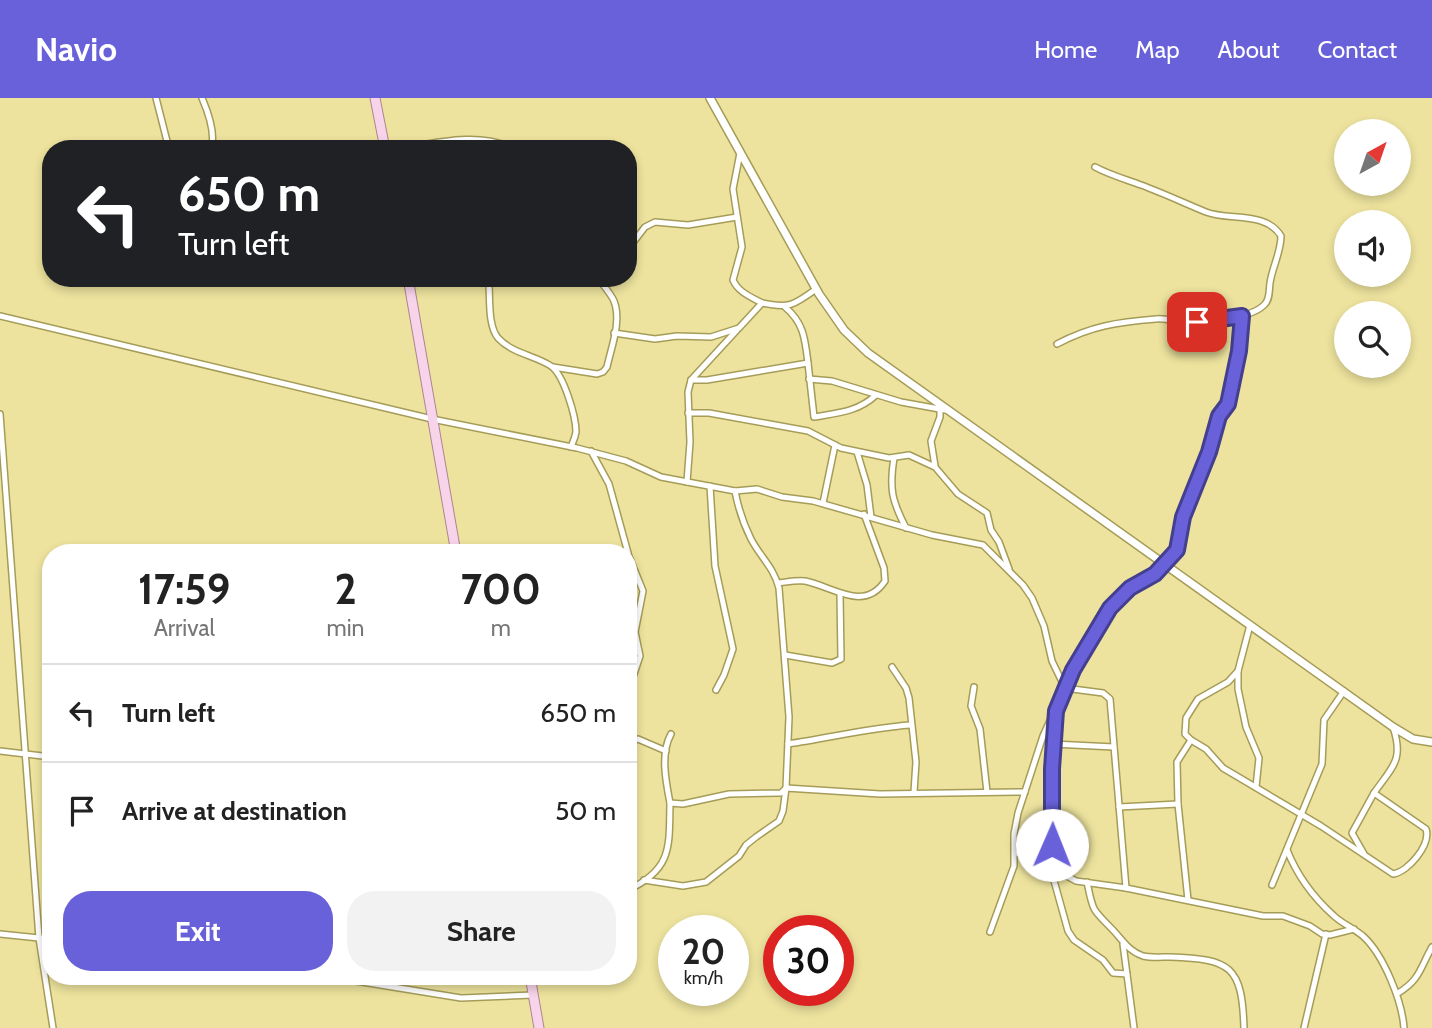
<!DOCTYPE html>
<html lang="en">
<head>
<meta charset="utf-8">
<style>
  body { margin:0; font-family:Cabin,sans-serif; background:#f2f2f2; color:#222; height:100vh; display:flex; flex-direction:column; font-size:26px; white-space:nowrap }
  * { box-sizing:border-box; margin:0 }
  p { font-size:23px; color:#767676 }
  .icon { flex:none; width:38px; height:38px; fill:none; stroke:currentColor; stroke-width:2; stroke-linecap:round; stroke-linejoin:round }
  .map { position:relative; flex:1; overflow:hidden }
  .details { position:absolute; left:42px; top:446px; width:595px; height:441px; display:flex; flex-direction:column; background:#fff; border-radius:28px; box-shadow:0 4px 10px #0003 }
  .details>* { flex:none }
  .banner { position:absolute; left:42px; top:42px; width:595px; height:147px; border-radius:28px; box-shadow:0 4px 10px #0003; background:#202124; color:#fff; overflow:hidden }
  .needle { width:46px; rotate:40deg }
  .tools { position:absolute; left:1334px; top:21px; display:grid; gap:14px }
  .tools a { display:grid; place-items:center; width:77px; height:77px; border-radius:50%; background:#fff; box-shadow:0 4px 10px #0003; font-size:35px }
  .speed { position:absolute; left:658px; top:817px; display:flex; gap:14px; font-size:35px; font-weight:700; text-align:center }
  .speed>* { display:grid; place-content:center; width:91px; height:91px; border-radius:50%; background:#fff; box-shadow:0 4px 10px #0003; line-height:1 }
  .speed small { font-size:18px; font-weight:400 }
  .speed .limit { border:10px solid #d22; background:#fff; color:#111 }
  .pin { position:absolute; display:grid; place-items:center; width:60px; height:60px; color:#fff; margin:-30px; border-radius:14px; box-shadow:0 4px 10px #0006 }
  .me { position:absolute; width:77px; margin:-38px; rotate:1deg; stroke-linejoin:round; filter:drop-shadow(0 0 5px #0008) }
  .turn { display:flex; align-items:center; gap:24px; height:147px; padding:0 21px; font-size:32px }
  .turn .icon { width:91px; height:91px; stroke-width:2.5 }
  .turn b { display:block; font-size:49px; line-height:60px }
  .eta { display:flex; justify-content:space-evenly; align-items:center; height:119px; text-align:center }
  .eta b { font-size:42px; font-weight:700; line-height:49px }
  .primary-button { display:flex; gap:14px; margin-top:auto; padding:14px 21px }
  .primary-button a { flex:1; height:80px; border-radius:28px; background:#6861da; color:#fff; font-size:28px; font-weight:700; line-height:80px; text-align:center }
  .primary-button a+a { background:#f2f2f2; color:#222 }
  ul { padding:0; list-style:none }
  li { display:flex; align-items:center; gap:21px; height:98px; padding:0 21px; border-top:2px solid #e0e0e0 }
  li div { flex:1 }
  li b { display:block; font-size:26px }
  li em { font-style:normal }
  header { display:flex; align-items:center; gap:42px; box-sizing:border-box; height:98px; padding:0 35px; background:#6861da; color:#fff }
  header strong { font-size:33px }
  nav { display:flex; gap:38px; margin-inline-start:auto; font-size:24px }
  .map>svg:first-child { display:block }
  .lines { fill:none; stroke-linecap:round; stroke-linejoin:round }
  .minor-casing { stroke:#a59c58; stroke-width:8 }
  .tertiary-casing { stroke:#a59c58; stroke-width:10 }
  .primary-casing { stroke:#ad8592; stroke-width:11 }
  .minor { stroke:#fff; stroke-width:5 }
  .tertiary { stroke:#fff; stroke-width:7 }
  .primary { stroke:#f8d4ea; stroke-width:9 }
  .route-casing { stroke:#443f8e; stroke-width:18 }
  .route { stroke:#6861da; stroke-width:12 }
</style>
</head>
<body>
<header>
<strong>Navio</strong>
<nav><a>Home</a><a>Map</a><a>About</a><a>Contact</a></nav>
</header>
<div class="map">
<svg width="1432" height="930" viewBox="0 0 1432 930">
  <rect width="100%" height="100%" fill="#ede39e"/>
  <g class="lines">
    <g class="minor-casing">
      <g id="minor">
        <path d="M156,0L169,51"/>
        <path d="M202,0C208,14 216,36 211,51"/>
        <path d="M398,51C435,45 479,33 514,51"/>
        <path d="M740,55L733,91L742,149L733,182C738,194 751,199 762,205"/>
        <path d="M628,151L645,129L655,124L688,127L737,119"/>
        <path d="M491,180L489,187C490,202 488,228 498,240C513,256 534,257 551,268C564,277 576,319 576,334C575,340 573,344 571,349"/>
        <path d="M0,218L432,321L577,350L626,363L661,379L735,393C738,409 744,427 751,441C761,460 773,468 779,490L789,619L786,690L781,695L729,696L683,706L670,705C669,748 673,771 628,792"/>
        <path d="M614,235L655,241L677,238L711,239L739,230L762,205C789,211 794,207 816,191"/>
        <path d="M1057,246C1091,228 1118,224 1156,221C1166,220 1173,223 1182,224C1201,226 1252,221 1265,206C1270,201 1269,192 1270,185C1272,170 1281,154 1281,138C1266,113 1229,123 1206,114C1184,105 1163,95 1141,87C1125,81 1110,77 1095,69"/>
        <path d="M808,265L814,319C837,315 858,314 876,297"/>
        <path d="M553,269L597,276L603,274L607,269C611,250 622,223 614,203C611,196 603,187 598,180"/>
        <path d="M809,281L832,283L901,304L945,312"/>
        <path d="M691,282H707L808,265C805,241 804,225 785,209"/>
        <path d="M688,315H709L808,333L841,350L889,360L909,357L935,369L958,396L987,415L991,432L999,444L1009,471"/>
        <path d="M0,316L39,840L0,836"/>
        <path d="M591,353L609,386L628,455"/>
        <path d="M857,354L867,387L871,419"/>
        <path d="M894,360C889,391 892,403 906,430"/>
        <path d="M935,368L931,343L940,319V311"/>
        <path d="M687,384L690,344L688,294L691,282L737,232"/>
        <path d="M710,388L715,468L733,551L724,577L716,592"/>
        <path d="M735,393L757,391L782,399L813,403L932,437L983,447L1023,487L1032,500L1044,528L1052,563L1065,590L1103,595L1110,601L1126,790"/>
        <path d="M823,405L835,347"/>
        <path d="M628,456L643,493L635,534L640,558L628,594"/>
        <path d="M778,485C787,484 796,482 805,483C832,488 864,515 885,483L884,470L864,416"/>
        <path d="M1250,527L1238,573L1228,584L1198,601L1186,620L1185,636L1191,642L1206,651L1223,670L1321,728L1393,776C1408,774 1431,747 1426,731L1374,695C1393,668 1404,662 1393,629"/>
        <path d="M785,557L832,565L841,561L840,496"/>
        <path d="M892,569L906,590L909,600L916,664L914,694"/>
        <path d="M1238,573V591L1246,629L1259,660L1256,689"/>
        <path d="M974,589L971,608L980,631L987,694"/>
        <path d="M1056,616L1052,671V747L1048,761L1068,833L1074,842L1103,862L1113,875L1127,876"/>
        <path d="M788,646C829,640 869,630 910,627"/>
        <path d="M1053,646L1114,649"/>
        <path d="M628,649L630,644L638,641L666,653"/>
        <path d="M0,653L51,659"/>
        <path d="M670,705C666,684 660,656 671,636"/>
        <path d="M1119,709L1178,706"/>
        <path d="M1287,752C1297,777 1313,799 1333,817C1342,826 1354,830 1364,839C1384,858 1402,903 1404,930"/>
        <path d="M1015,755L1047,760L1065,777L1076,783L1126,790L1263,818H1283L1310,828L1322,836L1330,837L1354,831"/>
        <path d="M1364,756L1352,735L1374,695"/>
        <path d="M644,782L683,788L706,784L739,758L746,747L756,739L779,723L783,713L786,690L880,696L1025,694"/>
        <path d="M1087,784C1093,812 1091,810 1111,830C1122,841 1128,853 1143,858C1151,860 1162,859 1170,859C1231,861 1242,868 1244,930"/>
        <path d="M1272,787L1322,666L1324,622L1344,593"/>
        <path d="M1188,802L1178,706L1177,664L1191,642"/>
        <path d="M990,834L1014,768V736L1018,715L1043,638L1073,572L1101,522L1116,502L1130,490L1155,476L1177,452L1183,419L1209,354L1219,318L1228,306L1239,253L1243,218"/>
        <path d="M51,841L39,840L53,930"/>
        <path d="M1123,846L1134,930"/>
        <path d="M325,878L461,900L533,897"/>
        <path d="M1398,895C1420,882 1420,870 1432,849"/>
        <path d="M1304,930L1326,836"/>
      </g>
    </g>
    <g class="tertiary-casing">
      <path id="tertiary" d="M710,0L819,196L844,232L868,255L1393,629L1413,641L1432,644"/>
    </g>
    <g class="primary-casing">
      <g id="primary">
        <path d="M375,0L385,51"/>
        <path d="M408,180L456,455"/>
        <path d="M530,878L539,930"/>
      </g>
    </g>
    <use href="#minor" class="minor"/>
    <use href="#tertiary" class="tertiary"/>
    <use href="#primary" class="primary"/>
  </g>
  <g class="lines">
    <g class="route-casing">
      <path id="route" d="M1052,747V671L1056,613L1073,572L1110,510L1130,490L1155,476L1177,452L1183,419L1209,354L1219,318L1228,306L1239,253L1242,218L1197,224"/>
    </g>
    <use href="#route" class="route"/>
  </g>
</svg>
<div class="tools">
<a><svg class="needle" viewBox="-14 -14 28 28"><path d="M0-13l5 13h-10z" fill="#e53935"/><path d="M0 13l5-13h-10z" fill="#767676"/></svg></a>
<a><svg class="icon" aria-label="sound" viewBox="0 0 24 24"><path d="M4 9h4l5-4v14l-5-4H4zM17 9q2 3 0 6"/></svg></a>
<a><svg class="icon" aria-label="search" viewBox="0 0 24 24"><circle cx="10" cy="10" r="6"/><path d="M15 15l6 6"/></svg></a>
</div>
<div class="speed"><div>20<small>km/h</small></div><div class="limit">30</div></div>
<div class="pin" style="left:1197px;top:224px;background:#d93025"><svg class="icon" aria-label="arrive" viewBox="0 0 24 24"><path d="M6 21V4h12l-3 4 3 4H6"/></svg></div>
<svg class="me" style="left:1052px;top:747px" viewBox="-20 -20 40 40"><circle r="19" fill="#fff"/><path d="M0-13L10 11 0 6-10 11z" fill="#6861da"/></svg>
<div class="banner">
<div class="turn"><svg class="icon" aria-label="left" viewBox="0 0 24 24"><path d="M17 20v-9H6M10 6l-5 5 5 5"/></svg><div><b>650 m</b>Turn left</div></div>
</div>
<section class="details">
<div class="eta">
<div><b>17:59</b><p>Arrival</p></div>
<div><b>2</b><p>min</p></div>
<div><b>700</b><p>m</p></div>
</div>
<ul>
<li><svg class="icon" aria-label="left" viewBox="0 0 24 24"><path d="M17 20v-9H6M10 6l-5 5 5 5"/></svg><div><b>Turn left</b></div><em>650 m</em></li>
<li><svg class="icon" aria-label="arrive" viewBox="0 0 24 24"><path d="M6 21V4h12l-3 4 3 4H6"/></svg><div><b>Arrive at destination</b></div><em>50 m</em></li>
</ul>
<div class="primary-button"><a>Exit</a><a>Share</a></div>
</section>
</div>
</body>
</html>
